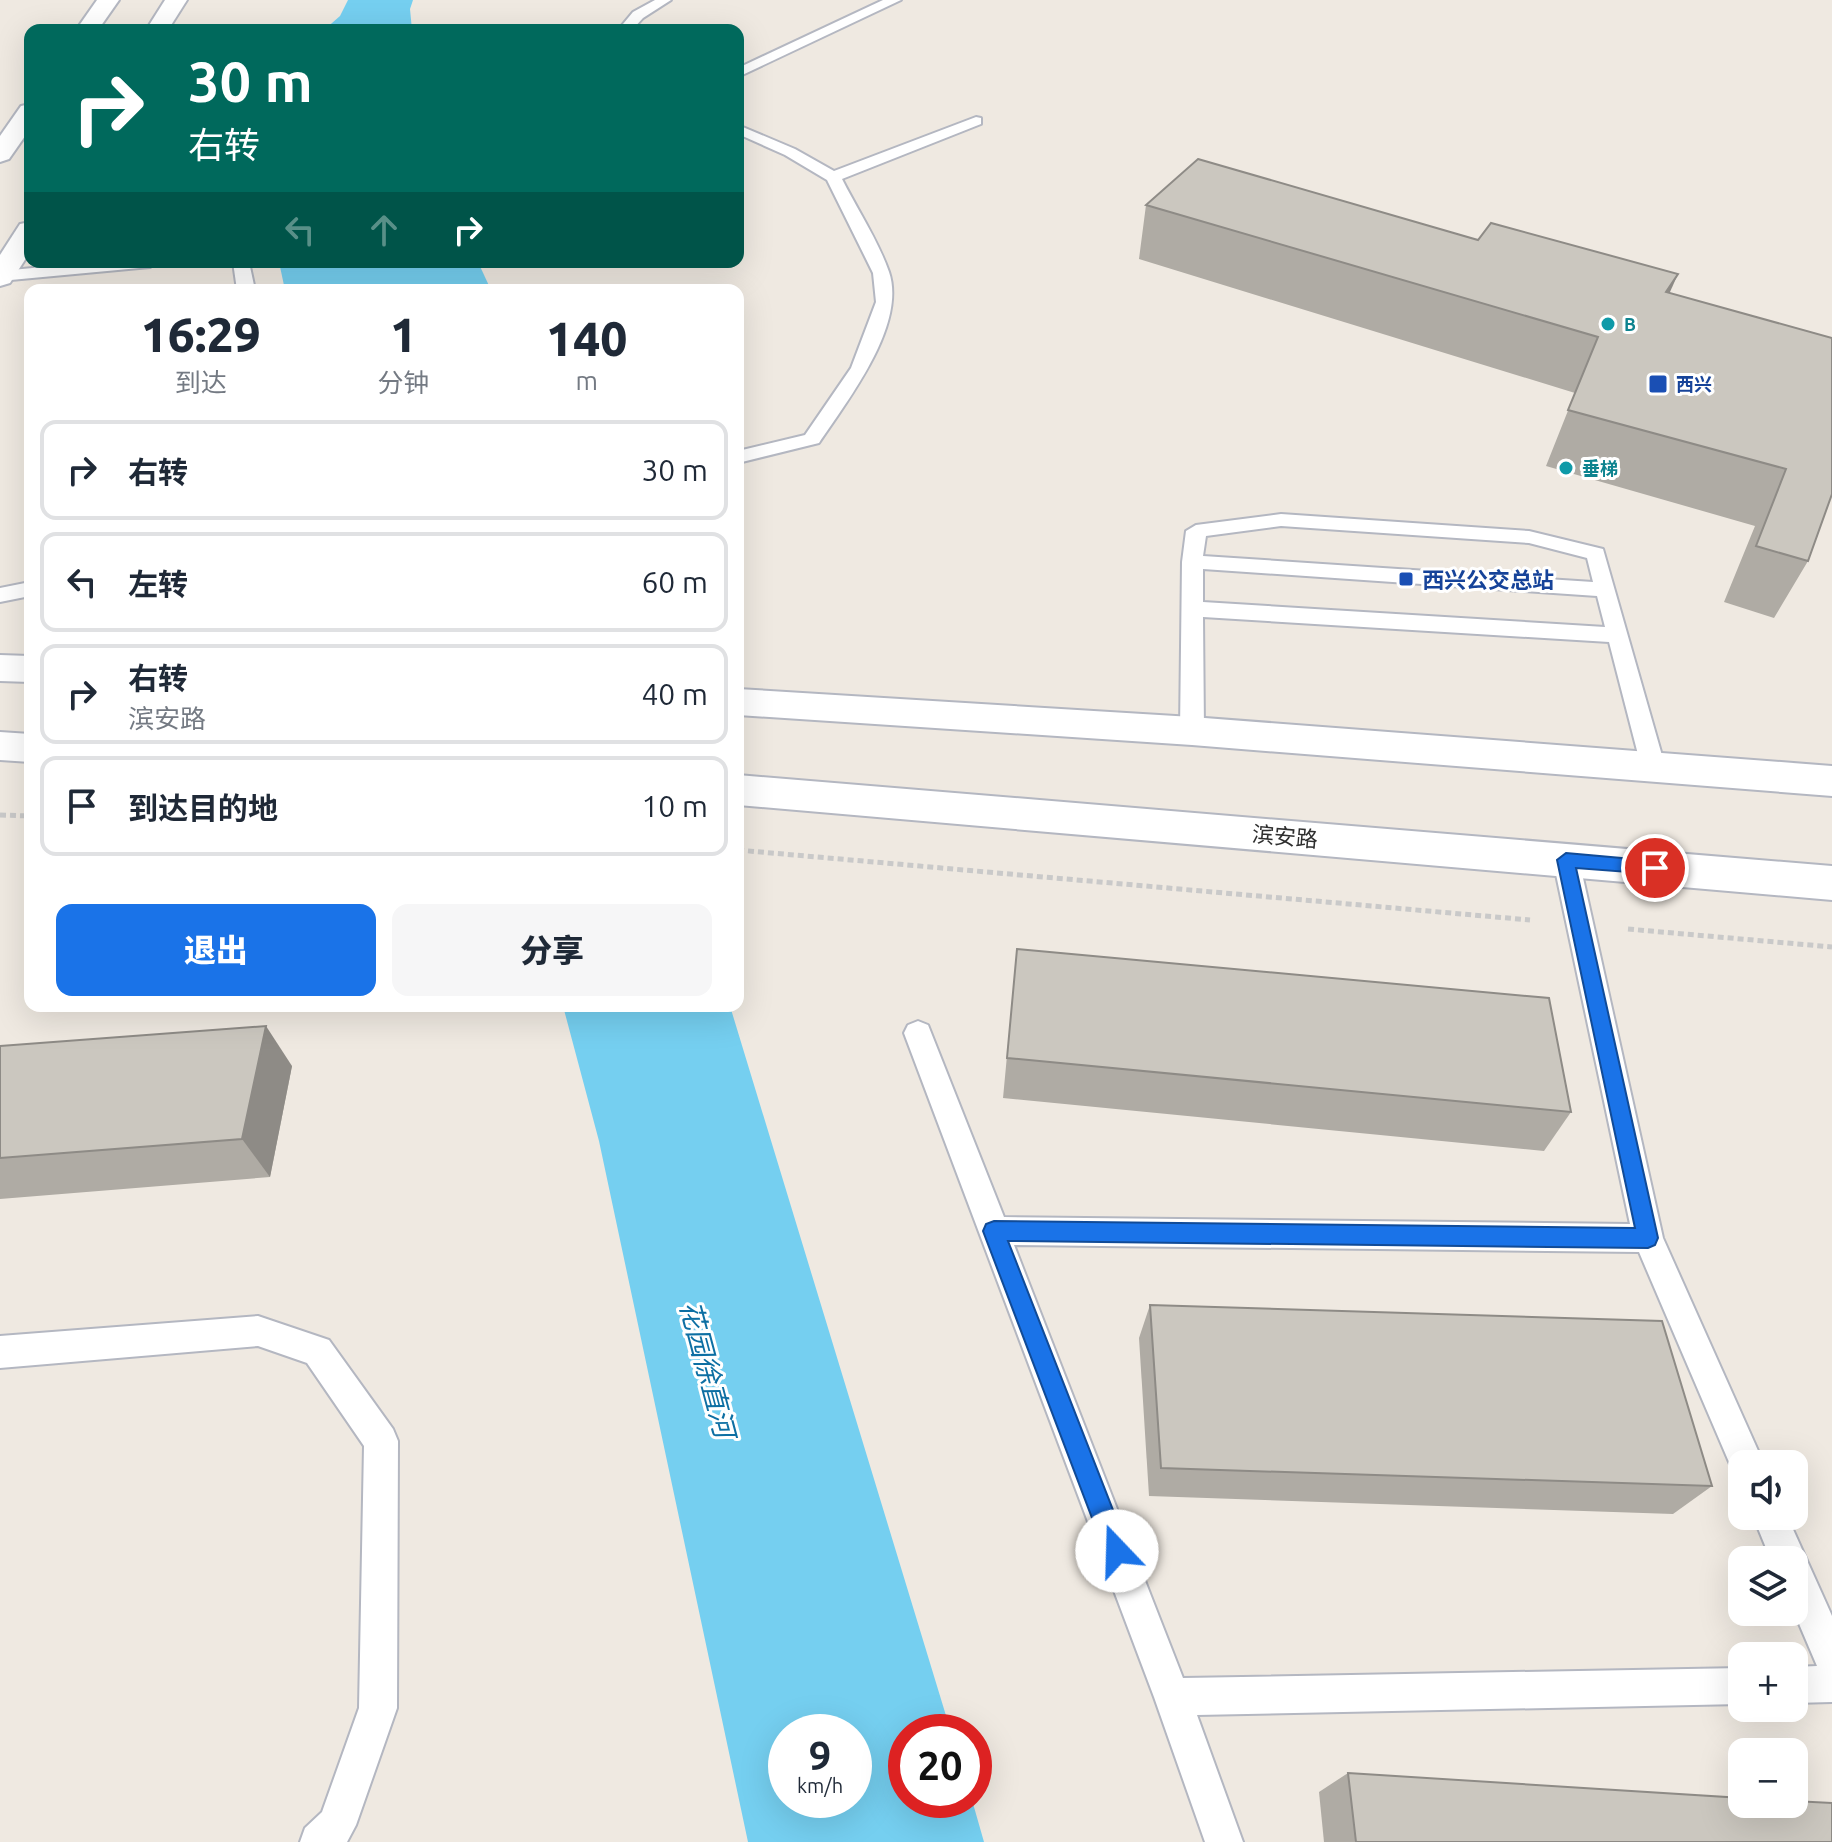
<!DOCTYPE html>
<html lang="zh">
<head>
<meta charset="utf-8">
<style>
  body { margin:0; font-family:Ubuntu,"Noto Sans SC",sans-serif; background:#f6f6f7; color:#1f2937; height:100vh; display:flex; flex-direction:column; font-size:30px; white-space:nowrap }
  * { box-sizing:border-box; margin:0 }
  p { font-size:26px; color:#747a83 }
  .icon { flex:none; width:44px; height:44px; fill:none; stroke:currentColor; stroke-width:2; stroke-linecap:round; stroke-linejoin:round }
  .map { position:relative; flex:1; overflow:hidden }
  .panel { position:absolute; left:24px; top:284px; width:720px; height:728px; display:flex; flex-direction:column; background:#fff; border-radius:16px; box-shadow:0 8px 32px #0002 }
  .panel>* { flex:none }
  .banner { position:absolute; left:24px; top:24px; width:720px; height:244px; border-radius:16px; box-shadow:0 8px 32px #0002; background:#00695c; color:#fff; overflow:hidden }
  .buttons { position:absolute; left:1728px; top:1450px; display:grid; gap:16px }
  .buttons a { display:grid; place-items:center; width:80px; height:80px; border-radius:16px; background:#fff; box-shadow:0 8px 32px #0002; font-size:40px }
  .speed { position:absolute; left:768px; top:1714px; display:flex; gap:16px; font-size:40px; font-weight:700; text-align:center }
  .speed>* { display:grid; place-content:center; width:104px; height:104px; border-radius:50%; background:#fff; box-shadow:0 8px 32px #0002; line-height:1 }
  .speed small { font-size:20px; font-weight:400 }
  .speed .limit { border:12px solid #d22; background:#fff; color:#111 }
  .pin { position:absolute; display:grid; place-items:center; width:68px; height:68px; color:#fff; margin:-34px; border:4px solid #fff; border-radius:50%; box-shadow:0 2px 8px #0007 }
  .me { position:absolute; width:88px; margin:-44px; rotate:339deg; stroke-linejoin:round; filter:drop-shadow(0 0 6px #0008) }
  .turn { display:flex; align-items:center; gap:28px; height:168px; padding:0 32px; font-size:36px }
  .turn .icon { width:104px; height:104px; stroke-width:2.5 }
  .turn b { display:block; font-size:56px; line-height:68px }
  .lanes { display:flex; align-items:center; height:76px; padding:0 32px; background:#0003; justify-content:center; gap:40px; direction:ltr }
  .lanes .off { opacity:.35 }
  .eta { display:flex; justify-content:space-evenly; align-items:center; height:136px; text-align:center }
  .eta b { font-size:48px; font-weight:800; line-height:56px }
  .action { display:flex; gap:16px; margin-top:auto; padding:16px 32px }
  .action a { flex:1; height:92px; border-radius:16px; background:#1a73e8; color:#fff; font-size:32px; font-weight:800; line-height:92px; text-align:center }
  .action a+a { background:#f6f6f7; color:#1f2937 }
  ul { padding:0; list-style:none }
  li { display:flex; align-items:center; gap:24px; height:100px; margin:0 16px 12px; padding:0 16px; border:4px solid #e0e1e3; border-radius:16px }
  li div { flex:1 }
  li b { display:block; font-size:30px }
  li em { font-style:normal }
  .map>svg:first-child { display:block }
  .water { fill:#75cff0; fill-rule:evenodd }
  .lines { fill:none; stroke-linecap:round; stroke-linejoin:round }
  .lane-casing { stroke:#b4b7c1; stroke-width:4 }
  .secondary-casing { stroke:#b4b7c1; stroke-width:4 }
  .path { stroke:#c9c9c9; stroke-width:5; stroke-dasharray:6 4; stroke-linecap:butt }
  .lane { fill:#fff; fill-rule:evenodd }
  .secondary { fill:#fff; fill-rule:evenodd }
  .wall { fill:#afaba4 }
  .shaded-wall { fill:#8e8b86 }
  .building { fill:#cbc7bf; stroke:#8e8b86; stroke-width:2 }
  .route { fill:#1a73e8; stroke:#114b97; stroke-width:2 }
  .culture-dot { fill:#0f9aa8; stroke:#fff; stroke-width:3 }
  .transit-dot { fill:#1a4fb4; stroke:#fff; stroke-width:3 }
  .labels { text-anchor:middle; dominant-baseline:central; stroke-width:6; stroke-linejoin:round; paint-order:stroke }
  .far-culture-label { font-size:18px; font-weight:bold; fill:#0d838f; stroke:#fff; text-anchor:start }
  .far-transit-label { font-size:18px; font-weight:bold; fill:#164399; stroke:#fff; text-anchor:start }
  .transit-label { font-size:22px; font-weight:bold; fill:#164399; stroke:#fff; text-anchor:start }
  .street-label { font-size:22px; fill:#2e2e2e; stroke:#fff }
  .near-water-label { font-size:28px; font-style:italic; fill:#0d6fa3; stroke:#fff }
</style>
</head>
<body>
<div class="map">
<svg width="1832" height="1842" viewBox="0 0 1832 1842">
  <rect width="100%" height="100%" fill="#efe9e1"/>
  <g class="water">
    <path d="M348,0H413L410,9L412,30H324L340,16Z"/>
    <path d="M279,262H478L491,290H285Z"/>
    <path d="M563,1006H730L951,1732H906V1800H972L984,1842H748L599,1141ZM786,1732H854V1800H786Z"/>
  </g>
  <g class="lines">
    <g class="lane-casing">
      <g id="lane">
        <path d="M655,0H671L643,18L632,30H618L633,12Z"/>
        <path d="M883,0H901L738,77V68Z"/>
        <path d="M976,117L981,118V124L842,179C857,209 878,240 889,272C907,325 847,401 819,443L738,463V451L805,435L851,368L876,302L873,273L827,180L785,155L738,134V125L795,149L834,171Z"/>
        <path d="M96,262H158L150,267L0,281L1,271Z"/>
        <path d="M233,262H249L255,290H237Z"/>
        <path d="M1281,514L1529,531L1603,549L1665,766L1661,772L1653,775L1645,772L1641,766L1609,642L1203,617L1204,731L1200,737L1192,739L1184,737L1180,731L1182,562L1186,531L1196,525ZM1281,526L1529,543L1587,558L1593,582L1203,556L1206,536ZM1203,569L1597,596L1605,627L1203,602Z"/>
        <path d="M30,582V596L0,602V588Z"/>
        <path d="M1566,850L1575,853L1579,860L1663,1238L1764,1464H1742V1479L1735,1476L1639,1252L1014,1245L1183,1678L1742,1668V1704L1197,1715L1243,1842H1205L1154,1697L904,1033L908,1025L918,1021L928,1025L1004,1217L1630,1224L1553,860L1557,853Z"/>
        <path d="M258,1316L329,1340L393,1429L398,1441L397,1708L356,1825L347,1842H300L305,1828L322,1812L359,1708L364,1446L307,1363L258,1346L0,1368V1336Z"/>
        <path d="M1753,1516H1787L1832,1616V1702L1794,1703V1667L1817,1666L1794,1612V1560H1771Z"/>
      </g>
    </g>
    <g class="secondary-casing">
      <g id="secondary">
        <path d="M97,0H119L98,30H76Z"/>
        <path d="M165,0H187L168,30H146Z"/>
        <path d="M30,104V129L9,159L0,162V136L21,106Z"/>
        <path d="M30,222V252L10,283L0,286V255L20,224Z"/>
        <path d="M0,655L30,656V682L0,681Z"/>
        <path d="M738,689L1192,717L1832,766V796L1192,745L738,715Z"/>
        <path d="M0,732L30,734V762L0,760Z"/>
        <path d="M738,775L1832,866V900L738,805Z"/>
      </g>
    </g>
    <g class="path">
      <path d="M0,815L30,816"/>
      <path d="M738,850L1530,920"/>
      <path d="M1628,929L1832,947"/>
    </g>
    <use href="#lane" class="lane"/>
    <use href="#secondary" class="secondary"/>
  </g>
  <g class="wall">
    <path d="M1146,205L1478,240L1832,338L1808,561L1774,618L1724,602L1755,526L1546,466L1575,393L1139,259Z"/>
    <path d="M1017,949L1571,1112L1544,1151L1003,1098Z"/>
    <path d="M0,1046L292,1066L270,1177L0,1199Z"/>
    <path d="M1150,1305L1712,1486L1673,1514L1149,1496L1139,1338Z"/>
    <path d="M1348,1773L1832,1842H1324L1319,1792Z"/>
  </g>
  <g class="shaded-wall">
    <path d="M1678,274L1654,328L1666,292Z"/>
    <path d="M266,1026L292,1066L270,1177L242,1139Z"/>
  </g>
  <g class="building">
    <path d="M1198,159L1478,240L1491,223L1678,274L1666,292L1832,338V494L1808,561L1756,546L1786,469L1568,410L1598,337L1146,205Z"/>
    <path d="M1017,949L1549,998L1571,1112L1007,1058Z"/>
    <path d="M266,1026L242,1139L0,1158V1046Z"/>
    <path d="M1150,1305L1662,1321L1712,1486L1161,1468Z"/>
    <path d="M1348,1773L1742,1798V1804H1794V1801L1832,1803V1842H1356Z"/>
  </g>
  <path class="route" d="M1566,853L1655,861L1663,868L1655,874L1576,868L1658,1238L1655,1245L1648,1248L1008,1241L1129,1551L1125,1560L1117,1564L1108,1560L983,1231L986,1224L994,1221L1635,1228L1557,860Z"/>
  <g class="culture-dot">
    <circle cx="1608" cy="324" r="8"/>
    <circle cx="1566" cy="468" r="8"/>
  </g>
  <g class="transit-dot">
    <rect x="1648" y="374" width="20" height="20" rx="4"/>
    <rect x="1398" y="571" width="16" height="16" rx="4"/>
  </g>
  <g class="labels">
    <g class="far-culture-label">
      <text x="1624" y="324">B</text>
      <text x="1582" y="468">垂梯</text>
    </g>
    <g class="far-transit-label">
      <text x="1676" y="384">西兴</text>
    </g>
    <g class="transit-label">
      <text x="1422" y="579">西兴公交总站</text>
    </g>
    <g class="street-label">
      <text transform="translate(1285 836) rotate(5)">滨安路</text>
    </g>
    <g class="near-water-label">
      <text transform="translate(708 1369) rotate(75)">花园徐直河</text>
    </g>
  </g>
</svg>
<div class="buttons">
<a><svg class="icon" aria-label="sound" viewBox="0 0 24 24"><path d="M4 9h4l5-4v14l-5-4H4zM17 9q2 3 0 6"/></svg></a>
<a><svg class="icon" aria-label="layers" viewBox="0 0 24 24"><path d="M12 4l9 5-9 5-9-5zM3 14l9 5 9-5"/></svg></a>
<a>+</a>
<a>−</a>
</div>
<div class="speed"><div>9<small>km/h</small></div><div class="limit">20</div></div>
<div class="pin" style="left:1655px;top:868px;background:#d93025"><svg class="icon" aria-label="arrive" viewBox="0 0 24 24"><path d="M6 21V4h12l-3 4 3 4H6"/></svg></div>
<svg class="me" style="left:1117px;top:1551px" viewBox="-20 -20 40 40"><circle r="19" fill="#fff"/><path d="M0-13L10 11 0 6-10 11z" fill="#1a73e8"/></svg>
<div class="banner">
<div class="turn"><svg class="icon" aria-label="right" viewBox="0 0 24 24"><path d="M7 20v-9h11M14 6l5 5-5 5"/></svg><div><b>30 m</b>右转</div></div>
<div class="lanes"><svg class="icon off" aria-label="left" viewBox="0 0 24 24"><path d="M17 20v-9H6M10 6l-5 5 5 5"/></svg><svg class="icon off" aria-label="ahead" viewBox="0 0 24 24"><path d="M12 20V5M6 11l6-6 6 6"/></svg><svg class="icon" aria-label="right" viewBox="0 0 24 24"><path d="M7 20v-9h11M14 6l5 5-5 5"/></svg></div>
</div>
<section class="panel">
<div class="eta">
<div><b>16:29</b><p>到达</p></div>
<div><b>1</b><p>分钟</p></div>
<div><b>140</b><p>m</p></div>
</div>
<ul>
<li><svg class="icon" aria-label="right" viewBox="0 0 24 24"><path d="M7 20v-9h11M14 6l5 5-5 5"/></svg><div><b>右转</b></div><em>30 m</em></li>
<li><svg class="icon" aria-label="left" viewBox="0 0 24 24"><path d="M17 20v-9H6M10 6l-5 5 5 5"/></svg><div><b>左转</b></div><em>60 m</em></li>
<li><svg class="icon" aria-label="right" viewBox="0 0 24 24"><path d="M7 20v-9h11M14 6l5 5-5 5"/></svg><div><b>右转</b><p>滨安路</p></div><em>40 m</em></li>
<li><svg class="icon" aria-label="arrive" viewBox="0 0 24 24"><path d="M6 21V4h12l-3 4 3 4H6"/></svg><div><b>到达目的地</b></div><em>10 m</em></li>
</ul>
<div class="action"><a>退出</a><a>分享</a></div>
</section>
</div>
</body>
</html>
